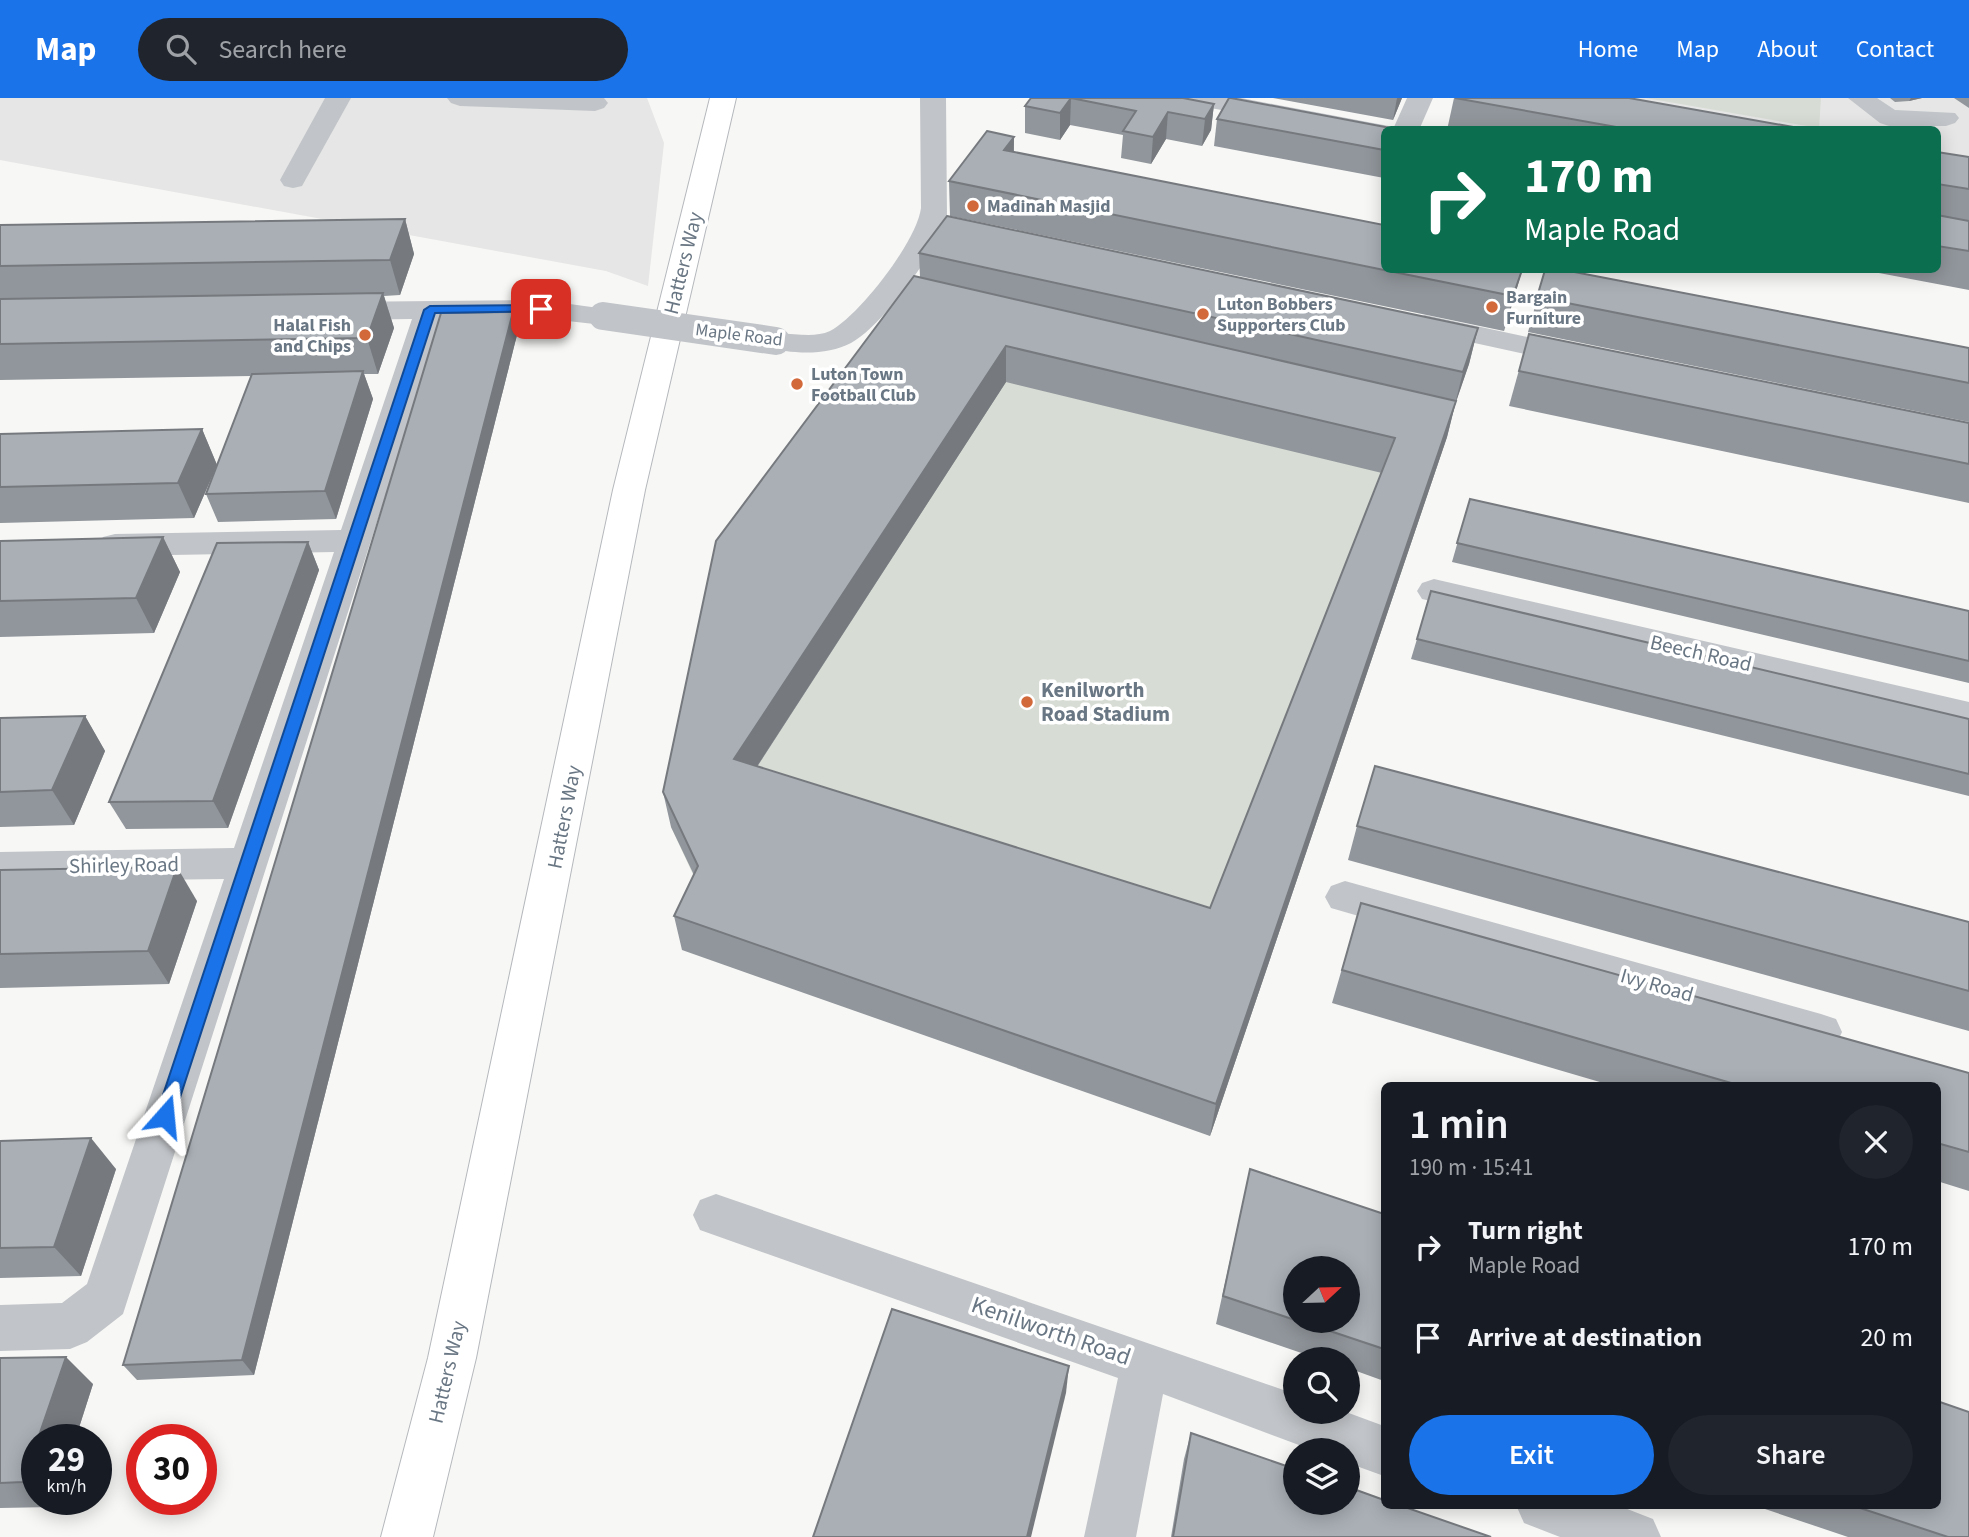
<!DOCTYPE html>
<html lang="en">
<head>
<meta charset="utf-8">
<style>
  body { margin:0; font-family:"Source Sans 3",sans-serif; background:#20242c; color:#f1f3f6; height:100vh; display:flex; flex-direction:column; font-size:26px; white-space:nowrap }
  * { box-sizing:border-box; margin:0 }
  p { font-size:23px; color:#9ea1a6 }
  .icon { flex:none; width:38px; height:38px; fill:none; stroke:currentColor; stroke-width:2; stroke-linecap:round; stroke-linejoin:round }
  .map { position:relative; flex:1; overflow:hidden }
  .drawer { position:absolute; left:1381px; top:984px; width:560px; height:427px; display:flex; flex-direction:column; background:#171b24; border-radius:10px; box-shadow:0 4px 18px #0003 }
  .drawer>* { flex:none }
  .banner { position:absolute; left:1381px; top:28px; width:560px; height:147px; border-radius:10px; box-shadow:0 4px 18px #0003; background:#0b6e4f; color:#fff; overflow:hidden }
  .needle { width:46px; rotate:68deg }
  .buttons { position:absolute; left:1283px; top:1158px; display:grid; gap:14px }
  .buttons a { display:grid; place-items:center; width:77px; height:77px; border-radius:50%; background:#171b24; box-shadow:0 4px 18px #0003; font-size:35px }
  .speed { position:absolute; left:21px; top:1326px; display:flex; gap:14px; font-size:35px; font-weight:700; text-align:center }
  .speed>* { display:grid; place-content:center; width:91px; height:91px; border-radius:50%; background:#171b24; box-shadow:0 4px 18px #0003; line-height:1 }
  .speed small { font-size:18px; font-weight:400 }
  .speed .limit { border:10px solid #d22; background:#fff; color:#111 }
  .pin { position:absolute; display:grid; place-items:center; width:60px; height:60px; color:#fff; margin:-30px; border-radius:14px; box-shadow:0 4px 10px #0006 }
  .me { position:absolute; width:77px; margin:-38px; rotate:18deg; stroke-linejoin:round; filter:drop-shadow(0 0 5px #0008) }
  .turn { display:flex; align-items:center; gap:24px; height:147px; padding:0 28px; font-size:32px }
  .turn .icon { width:91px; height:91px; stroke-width:2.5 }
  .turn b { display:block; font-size:49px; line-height:60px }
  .round { display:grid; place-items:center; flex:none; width:74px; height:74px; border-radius:37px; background:#20242c }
  .overview { display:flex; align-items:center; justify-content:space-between; height:119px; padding:0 28px }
  h1 { font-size:42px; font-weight:600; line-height:52px }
  .button { display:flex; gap:14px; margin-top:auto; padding:14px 28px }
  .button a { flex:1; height:80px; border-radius:42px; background:#1a73e8; color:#fff; font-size:28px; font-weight:600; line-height:80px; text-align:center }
  .button a+a { background:#20242c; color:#f1f3f6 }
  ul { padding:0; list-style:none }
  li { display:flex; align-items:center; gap:21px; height:91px; padding:0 28px }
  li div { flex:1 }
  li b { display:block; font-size:26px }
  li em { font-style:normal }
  header { display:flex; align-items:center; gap:42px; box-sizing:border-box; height:98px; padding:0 35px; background:#1a73e8; color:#fff }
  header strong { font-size:33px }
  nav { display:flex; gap:38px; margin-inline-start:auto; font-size:24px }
  .search { width:490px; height:63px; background:#20242c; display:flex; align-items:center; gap:18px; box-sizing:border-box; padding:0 24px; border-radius:38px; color:#9ea1a6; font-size:26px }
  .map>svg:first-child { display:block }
  .built { fill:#e5e6e5 }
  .green { fill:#d7dcd4 }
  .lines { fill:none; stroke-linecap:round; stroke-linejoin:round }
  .major-casing { stroke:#b5b8bc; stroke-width:2 }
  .minor { fill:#c1c4c8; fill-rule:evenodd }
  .major { fill:#fff; fill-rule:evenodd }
  .minor-bridge { stroke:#c1c4c8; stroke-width:28 }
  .wall { fill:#91969c; fill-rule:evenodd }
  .shaded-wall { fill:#767a7f }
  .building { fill:#a9afb5; stroke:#767a7f; stroke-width:2; fill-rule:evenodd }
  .route { fill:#1a73e8; stroke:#114b97; stroke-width:2 }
  .poi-dot { fill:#d2693a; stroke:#fff; stroke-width:2.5 }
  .labels { text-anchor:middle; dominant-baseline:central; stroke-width:7; stroke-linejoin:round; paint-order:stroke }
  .far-poi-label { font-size:18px; font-weight:bold; fill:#697683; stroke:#fff; text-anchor:start }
  .far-street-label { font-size:18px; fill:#697683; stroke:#fff }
  .street-label { font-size:21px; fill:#697683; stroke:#fff }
  .poi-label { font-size:21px; font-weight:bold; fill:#697683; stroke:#fff; text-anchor:start }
  .near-street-label { font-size:24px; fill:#697683; stroke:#fff }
</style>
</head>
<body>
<header>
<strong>Map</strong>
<div class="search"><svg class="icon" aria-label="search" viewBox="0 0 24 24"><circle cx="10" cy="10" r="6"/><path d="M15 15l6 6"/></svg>Search here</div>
<nav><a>Home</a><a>Map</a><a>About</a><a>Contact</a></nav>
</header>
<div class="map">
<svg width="1969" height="1439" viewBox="0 0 1969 1439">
  <rect width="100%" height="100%" fill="#f7f7f5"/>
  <g class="built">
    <path d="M0,0H647L664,45L648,188L606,173L0,62Z"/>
    <path d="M1621,0H1969V60L1937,54V32L1805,31Z"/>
  </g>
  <g class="green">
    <path d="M1646,0H1821L1819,30Z"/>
    <path d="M916,213L1447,339L1210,1038L705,802L671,729L722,479Z"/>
  </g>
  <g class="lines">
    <g class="major-casing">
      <path id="major" d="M710,0H736L645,392L476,1260L433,1439H381L428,1260L613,392Z"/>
    </g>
    <g class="minor">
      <path d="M325,0H351L302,88L293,90L284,88L280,82Z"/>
      <path d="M447,0H604L608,5L604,10L595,13L460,8L451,5Z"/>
      <path d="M920,0H946L947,120L1003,130L1007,136L1003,142L993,144L942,136C924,166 882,228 851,245C827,258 791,256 766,249L761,243L766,237C786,232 810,242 830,233C859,218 917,143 921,110Z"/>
      <path d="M1186,0H1241L1394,29L1407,0H1433L1419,32H1384V41L1199,8L1190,5Z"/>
      <path d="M1848,0H1877L1895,12L1955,15L1959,20L1955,25L1946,28H1889L1880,25Z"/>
      <path d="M541,202L613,212L618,218L613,224L603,227L541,220L442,221L123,1216L87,1244L70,1251L0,1253V1207L62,1205L87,1186L224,781L0,784V754L234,750L334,454L115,458L103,455L98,447L103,439L115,436L341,432L412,221L336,222L326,219L321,213L326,207L336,204Z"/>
      <path d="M1425,217L1579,250L1590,253L1594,259L1590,265L1579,268L1415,232L1410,226L1415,220Z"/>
      <path d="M1434,481L1969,604V630L1422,501L1417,493L1422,485Z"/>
      <path d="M1345,783L1821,916L1836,921L1842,934L1836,947L1821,952L1331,810L1325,799L1331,788Z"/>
      <path d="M716,1096L1295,1296V1314H1346L1384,1328V1378L1348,1365V1353H1315L1163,1296L1136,1439H1084L1118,1280L700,1132L693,1117L700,1102Z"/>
      <path d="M1516,1407H1617L1653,1421L1661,1439H1560L1524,1425Z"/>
    </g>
    <use href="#major" class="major"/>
    <path class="minor-bridge" d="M603,218L776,243"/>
  </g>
  <g class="wall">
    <path d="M1031,0H1183L1214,6L1211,32L1202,48L1166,41L1151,66L1121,60L1123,37L1070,27L1060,42L1025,35V8Z"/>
    <path d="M1273,0H1402L1393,22Z"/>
    <path d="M1454,0L1810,32H1447Z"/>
    <path d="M1890,0H1922L1909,3L1895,4Z"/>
    <path d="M1954,0H1969V10Z"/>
    <path d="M1217,21L1384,32V80L1214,48Z"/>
    <path d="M1014,39V54L1517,190L1504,233L950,118L949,83Z"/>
    <path d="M1937,54L1969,59V192L1863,172H1937Z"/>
    <path d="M405,121L414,156L400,197L384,198L394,230L378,276H364L373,301L336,421L218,424L206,396L251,278L0,282V127Z"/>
    <path d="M919,155L1478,230L1469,266L1456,303L1447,339L1210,1038L682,852L674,818L694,777L671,729L663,694L920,179ZM1006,284L1382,375L1210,810L757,669Z"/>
    <path d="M1545,172L1969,250V324L1528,234Z"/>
    <path d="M513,214L518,233L254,1277L137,1282L123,1267Z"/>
    <path d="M1529,236L1969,325V405L1509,308Z"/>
    <path d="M202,331L217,367L194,420L0,425V336Z"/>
    <path d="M1470,401L1969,513V585L1452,464Z"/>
    <path d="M163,439L180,474L154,535L0,539V443Z"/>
    <path d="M308,444L319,472L228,730L126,731L109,704Z"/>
    <path d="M1417,541L1969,621V698L1411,561Z"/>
    <path d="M85,618L105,653L74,727L0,729V620Z"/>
    <path d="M1357,728L1969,824V933L1348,762Z"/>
    <path d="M0,772L197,803L169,886L0,890Z"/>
    <path d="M1361,805L1969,975V1093L1937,1083V987H1610L1332,905Z"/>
    <path d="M0,1043L116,1071L81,1178L0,1180Z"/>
    <path d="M1250,1071L1384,1116V1283L1348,1270V1262H1322L1216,1226ZM1295,1171L1348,1223H1295Z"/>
    <path d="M0,1260L93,1286L75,1342H37V1402H56L53,1409L0,1410Z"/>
    <path d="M1191,1335L1491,1439H1171L1184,1361Z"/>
    <path d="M1753,1407H1937L1969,1439H1848Z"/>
  </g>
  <g class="shaded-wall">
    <path d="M1071,0L1070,27L1060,42V15Z"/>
    <path d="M1397,0H1402L1393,22Z"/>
    <path d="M1911,0H1922L1909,3Z"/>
    <path d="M1214,6L1211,32L1202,48L1205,21Z"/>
    <path d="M1168,14L1166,41L1151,66L1153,39Z"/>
    <path d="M1014,39L1013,73L1004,52Z"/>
    <path d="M405,121L414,156L400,197L390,162Z"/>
    <path d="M1522,172L1517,190L1504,233L1513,198Z"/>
    <path d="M383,195L394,230L378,276L367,240Z"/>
    <path d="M513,214L518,233L254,1277L242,1262Z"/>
    <path d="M1478,230L1469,266L1454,310L1463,274Z"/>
    <path d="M1006,248V284L739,696L734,661Z"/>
    <path d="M363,273L373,301L336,421L325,393Z"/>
    <path d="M1456,303L1447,339L1210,1038L1216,1006Z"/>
    <path d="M202,331L217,367L194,420L178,385Z"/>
    <path d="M163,439L180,474L154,535L136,500Z"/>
    <path d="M308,444L319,472L228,730L213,703Z"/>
    <path d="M85,618L105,653L74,727L52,692Z"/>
    <path d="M177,769L197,803L169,886L148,853Z"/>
    <path d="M91,1040L116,1071L81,1178L54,1149Z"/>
    <path d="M66,1259L93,1286L75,1342H37Z"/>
    <path d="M1069,1268L1066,1295L1031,1439H1027Z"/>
    <path d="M37,1344V1395L23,1384Z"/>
    <path d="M45,1402H56L53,1409Z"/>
  </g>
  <g class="building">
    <path d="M1031,0H1183L1214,6L1205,21L1168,14L1153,39L1123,33L1136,13L1071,0L1060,15L1025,8Z"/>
    <path d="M1229,0H1231L1401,32H1384V52L1217,21Z"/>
    <path d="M1455,0H1629L1810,32H1633Z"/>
    <path d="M987,33L1014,39L1004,52L1384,127V172L949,83Z"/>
    <path d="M1937,54L1969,59V91L1937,86Z"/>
    <path d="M1937,117L1969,123V153L1937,148Z"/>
    <path d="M947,118L1478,230L1463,274L919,155Z"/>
    <path d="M405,121L390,162L0,168V127Z"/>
    <path d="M1384,172H1522L1513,198Z"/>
    <path d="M1545,172H1564L1969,250V285L1537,199Z"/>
    <path d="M914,178L1456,303L1216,1006L674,818L698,768L663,694L716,443ZM1006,248L1395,340L1210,810L734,661Z"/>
    <path d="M383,195L367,240L0,246V201Z"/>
    <path d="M513,214L242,1262L123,1267L441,215Z"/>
    <path d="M1529,236L1969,325V366L1519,273Z"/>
    <path d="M363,273L325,393L206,396L252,276Z"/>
    <path d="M202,331L178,385L0,389V336Z"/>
    <path d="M1470,401L1969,513V563L1457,445Z"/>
    <path d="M163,439L136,500L0,503V443Z"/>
    <path d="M308,444L213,703L109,704L217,445Z"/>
    <path d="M1431,493L1969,621V676L1417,541Z"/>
    <path d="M85,618L52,692L0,694V620Z"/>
    <path d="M1375,668L1969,824V893L1357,728Z"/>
    <path d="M177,769L148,853L0,856V772Z"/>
    <path d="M1361,805L1969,975V1054L1937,1045V987H1738L1342,872Z"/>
    <path d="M91,1040L54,1149L0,1150V1043Z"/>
    <path d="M1250,1071L1384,1116V1251L1300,1223H1348V1171H1295V1222L1223,1198Z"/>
    <path d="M892,1211L1069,1268L1027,1439H813Z"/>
    <path d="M66,1259L23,1384L0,1385V1260Z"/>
    <path d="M1937,1303L1969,1314V1439H1948L1851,1407H1937Z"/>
    <path d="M1191,1335L1295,1371V1405H1348V1389L1384,1402V1407H1399L1491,1439H1173Z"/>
  </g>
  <path class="route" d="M541,207L545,208V213L435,215L174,1018L172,1024L165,1026L159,1024L156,1018L424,212L430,208Z"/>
  <g class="poi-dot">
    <circle cx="973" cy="108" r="7"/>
    <circle cx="1492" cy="209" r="7"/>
    <circle cx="1203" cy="216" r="7"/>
    <circle cx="365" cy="237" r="7"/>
    <circle cx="797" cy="286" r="7"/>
    <circle cx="1027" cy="604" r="7"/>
  </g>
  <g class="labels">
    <g class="far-poi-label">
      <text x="987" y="108">Madinah Masjid</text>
      <text x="1506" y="199">Bargain<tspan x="1506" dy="21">Furniture</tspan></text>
      <text x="1217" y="206">Luton Bobbers<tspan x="1217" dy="21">Supporters Club</tspan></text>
      <text x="351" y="227" text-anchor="end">Halal Fish<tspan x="351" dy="21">and Chips</tspan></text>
      <text x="811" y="276">Luton Town<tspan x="811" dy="21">Football Club</tspan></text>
    </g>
    <g class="far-street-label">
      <text transform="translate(739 237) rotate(7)">Maple Road</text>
    </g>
    <g class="street-label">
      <text transform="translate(683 165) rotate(-76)">Hatters Way</text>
      <text transform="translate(1701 555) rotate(13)">Beech Road</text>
      <text transform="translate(564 719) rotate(-79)">Hatters Way</text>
      <text transform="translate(124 767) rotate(-1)">Shirley Road</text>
      <text transform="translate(1657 887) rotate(16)">Ivy Road</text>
      <text transform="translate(447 1274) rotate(-77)">Hatters Way</text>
    </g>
    <g class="poi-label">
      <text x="1041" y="592">Kenilworth<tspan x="1041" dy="24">Road Stadium</tspan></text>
    </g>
    <g class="near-street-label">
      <text transform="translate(1051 1233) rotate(19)">Kenilworth Road</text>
    </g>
  </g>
</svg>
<div class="buttons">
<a><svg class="needle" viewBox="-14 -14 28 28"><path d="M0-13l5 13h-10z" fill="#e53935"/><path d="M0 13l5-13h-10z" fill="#9ea1a6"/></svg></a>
<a><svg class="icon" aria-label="search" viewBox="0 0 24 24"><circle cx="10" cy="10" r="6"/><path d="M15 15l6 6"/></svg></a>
<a><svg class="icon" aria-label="layers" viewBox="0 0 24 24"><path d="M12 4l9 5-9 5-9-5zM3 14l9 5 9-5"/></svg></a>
</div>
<div class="speed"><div>29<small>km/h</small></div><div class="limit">30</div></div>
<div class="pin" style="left:541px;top:211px;background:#d93025"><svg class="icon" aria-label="arrive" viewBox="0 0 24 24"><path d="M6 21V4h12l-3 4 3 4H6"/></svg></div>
<svg class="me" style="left:165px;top:1018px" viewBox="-20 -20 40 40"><path d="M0-17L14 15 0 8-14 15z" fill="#1a73e8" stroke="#fff" stroke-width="4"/></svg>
<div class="banner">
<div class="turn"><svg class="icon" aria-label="right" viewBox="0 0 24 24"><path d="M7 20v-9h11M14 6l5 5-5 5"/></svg><div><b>170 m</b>Maple Road</div></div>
</div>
<section class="drawer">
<div class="overview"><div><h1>1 min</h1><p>190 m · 15:41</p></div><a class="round"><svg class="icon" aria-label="close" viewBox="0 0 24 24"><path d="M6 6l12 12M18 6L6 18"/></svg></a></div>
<ul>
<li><svg class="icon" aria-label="right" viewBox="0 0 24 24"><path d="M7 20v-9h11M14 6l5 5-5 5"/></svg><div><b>Turn right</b><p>Maple Road</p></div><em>170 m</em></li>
<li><svg class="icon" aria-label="arrive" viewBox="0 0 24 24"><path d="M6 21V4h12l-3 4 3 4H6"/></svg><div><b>Arrive at destination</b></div><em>20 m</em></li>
</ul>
<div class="button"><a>Exit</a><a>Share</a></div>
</section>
</div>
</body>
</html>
